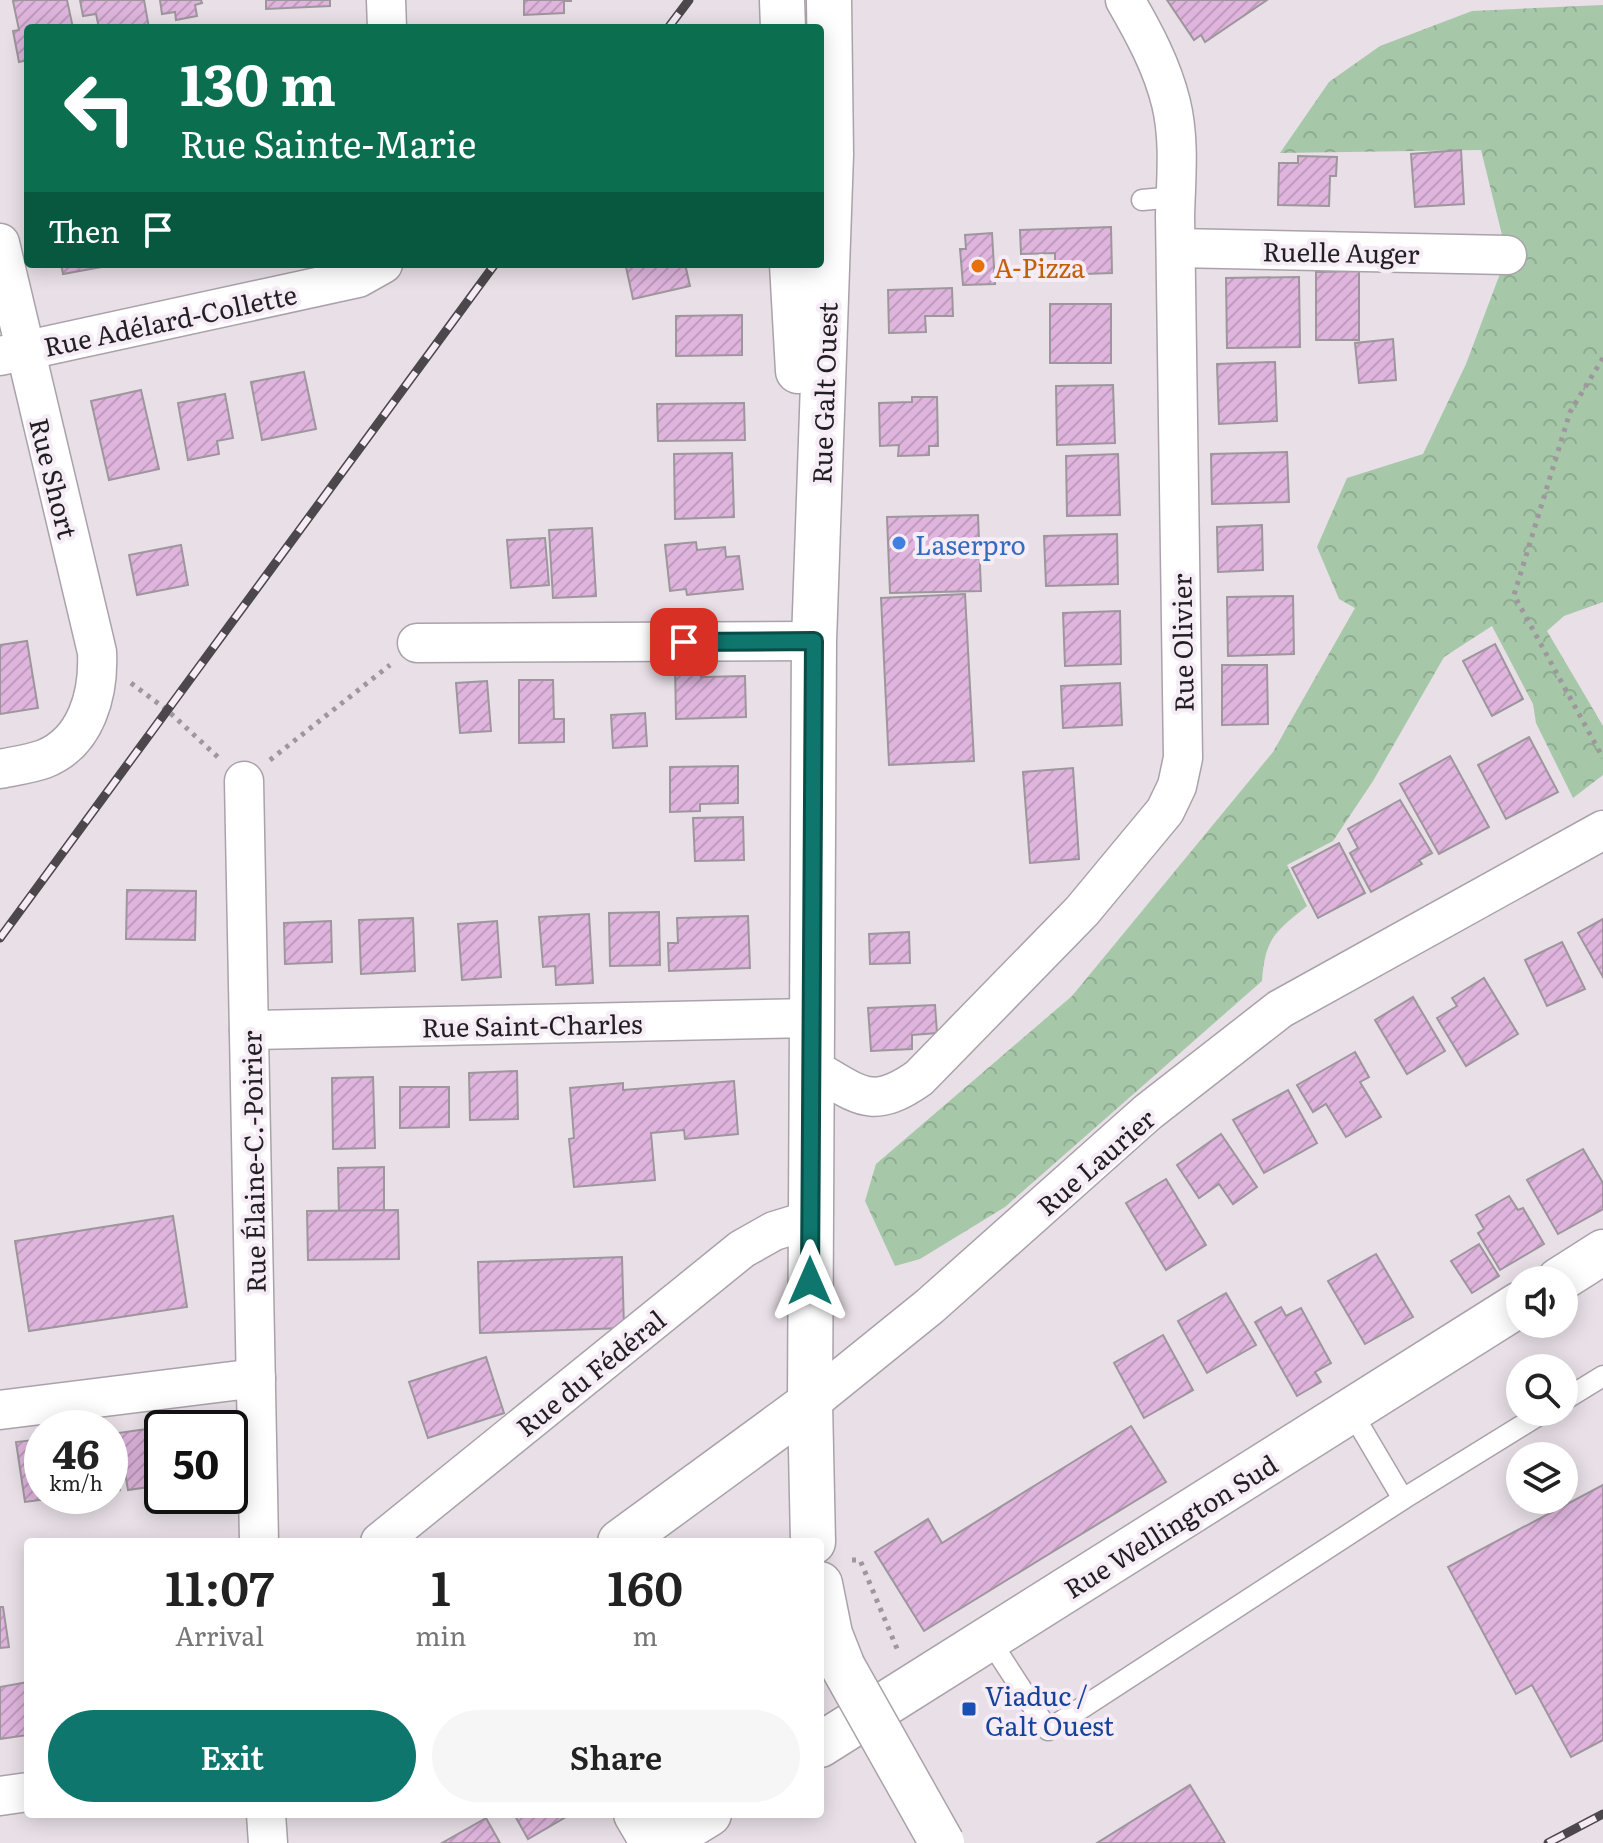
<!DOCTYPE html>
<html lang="en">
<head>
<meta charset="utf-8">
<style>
  body { margin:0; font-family:Literata,serif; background:#f6f6f6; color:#222; height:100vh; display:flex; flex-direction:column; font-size:30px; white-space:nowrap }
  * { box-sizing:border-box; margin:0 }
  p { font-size:26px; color:#767676 }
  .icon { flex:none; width:44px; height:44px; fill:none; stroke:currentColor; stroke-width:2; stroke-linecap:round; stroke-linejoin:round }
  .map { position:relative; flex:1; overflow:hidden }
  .side { position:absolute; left:24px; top:1538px; width:800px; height:280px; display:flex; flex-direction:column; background:#fff; border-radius:8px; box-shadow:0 4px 20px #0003 }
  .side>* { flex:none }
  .top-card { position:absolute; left:24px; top:24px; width:800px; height:244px; border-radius:8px; box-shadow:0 4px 20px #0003; background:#0b6e4f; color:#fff; overflow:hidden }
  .tools { position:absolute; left:1506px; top:1266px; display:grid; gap:16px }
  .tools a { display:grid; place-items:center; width:72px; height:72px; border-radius:50%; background:#fff; box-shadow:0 4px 20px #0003; font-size:40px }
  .speed { position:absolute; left:24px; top:1410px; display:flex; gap:16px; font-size:40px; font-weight:700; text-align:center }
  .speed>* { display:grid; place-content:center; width:104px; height:104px; border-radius:50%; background:#fff; box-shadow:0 4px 20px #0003; line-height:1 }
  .speed small { font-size:20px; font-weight:400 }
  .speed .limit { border:4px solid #111; border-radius:12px; background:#fff; color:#111 }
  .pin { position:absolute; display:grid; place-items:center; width:68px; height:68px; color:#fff; margin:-34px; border-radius:16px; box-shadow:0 4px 12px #0006 }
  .me { position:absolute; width:88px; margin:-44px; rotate:0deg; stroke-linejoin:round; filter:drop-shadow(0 0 6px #0008) }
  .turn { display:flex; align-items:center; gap:28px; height:168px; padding:0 24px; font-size:36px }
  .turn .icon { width:104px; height:104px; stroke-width:2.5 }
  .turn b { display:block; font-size:56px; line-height:68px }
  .then { display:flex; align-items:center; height:76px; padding:0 24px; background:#0003; gap:16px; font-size:30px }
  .eta { display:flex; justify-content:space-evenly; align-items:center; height:136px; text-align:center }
  .eta b { font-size:48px; font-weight:600; line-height:56px }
  .action { display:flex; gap:16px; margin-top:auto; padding:16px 24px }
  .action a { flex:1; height:92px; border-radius:48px; background:#0f766e; color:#fff; font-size:32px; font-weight:600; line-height:92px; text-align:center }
  .action a+a { background:#f6f6f6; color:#222 }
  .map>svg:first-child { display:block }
  .forest { fill:url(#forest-crowns) }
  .building { fill:url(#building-hatch); stroke:#9e969d; stroke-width:2 }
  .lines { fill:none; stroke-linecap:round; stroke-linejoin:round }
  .service-casing { stroke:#aaa2aa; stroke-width:23 }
  .minor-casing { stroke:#aaa2aa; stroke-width:41 }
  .secondary-casing { stroke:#aaa2aa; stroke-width:47 }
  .primary-casing { stroke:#aaa2aa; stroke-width:47 }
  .path { stroke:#9e979d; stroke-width:5; stroke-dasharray:4 6; stroke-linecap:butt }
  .service { stroke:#fff; stroke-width:20 }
  .minor { stroke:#fff; stroke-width:38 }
  .secondary { stroke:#fff; stroke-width:44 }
  .primary { stroke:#fff; stroke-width:44 }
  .rail-casing { stroke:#4b474b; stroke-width:9 }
  .rail { stroke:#f5ecf5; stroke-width:6; stroke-dasharray:18; stroke-linecap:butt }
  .secondary-bridge-casing { stroke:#aaa2aa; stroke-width:47; stroke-linecap:butt }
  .secondary-bridge { stroke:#fff; stroke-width:44 }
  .route-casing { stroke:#0a4d48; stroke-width:20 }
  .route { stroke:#0f766e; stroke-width:14 }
  .food-dot { fill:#e8710a; stroke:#f5ecf5; stroke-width:3 }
  .shop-dot { fill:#3f7fe0; stroke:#f5ecf5; stroke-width:3 }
  .transit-dot { fill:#1a4fb4; stroke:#f5ecf5; stroke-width:3 }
  .labels { text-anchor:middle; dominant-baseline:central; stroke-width:8; stroke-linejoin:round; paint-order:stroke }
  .street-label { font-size:26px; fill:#221f22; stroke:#f5ecf5 }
  .food-label { font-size:26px; fill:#c56008; stroke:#f5ecf5; text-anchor:start }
  .shop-label { font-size:26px; fill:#366cbe; stroke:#f5ecf5; text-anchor:start }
  .transit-label { font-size:26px; fill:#164399; stroke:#f5ecf5; text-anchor:start }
</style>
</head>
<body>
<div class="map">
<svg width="1603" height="1843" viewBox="0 0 1603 1843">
  <defs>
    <pattern id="forest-crowns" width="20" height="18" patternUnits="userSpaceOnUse" patternTransform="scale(2)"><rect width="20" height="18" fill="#a6c8a9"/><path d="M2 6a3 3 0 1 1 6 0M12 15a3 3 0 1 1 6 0" fill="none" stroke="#8fab91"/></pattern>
    <pattern id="building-hatch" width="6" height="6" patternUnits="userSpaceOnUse" patternTransform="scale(2)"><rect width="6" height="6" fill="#dfb5dd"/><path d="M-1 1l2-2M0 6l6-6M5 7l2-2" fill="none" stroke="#bf9bbd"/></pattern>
  </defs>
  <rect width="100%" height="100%" fill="#e8dfe7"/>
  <path class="forest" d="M1603,5V602L1564,616L1547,631L1603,726V775L1573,798L1536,723L1533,704L1492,626L1444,657L1373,781L1333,841L1287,865L1307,906C1275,932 1265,938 1262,981L1005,1207L920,1259L895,1266L865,1201L876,1164L1072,996L1273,752L1355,608L1339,599L1317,547L1347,478L1423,454L1466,364L1507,255L1481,150L1280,153L1329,82L1380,46L1472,11Z"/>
  <g class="building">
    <path d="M20,0H67L73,28H28V60L19,62L13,31L19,30L13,1Z"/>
    <path d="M80,0H144L149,28H99L96,14L83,16Z"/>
    <path d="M160,0H201L202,3L195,5L197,16L176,20L175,12L162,14Z"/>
    <path d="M266,0H330V6L266,9Z"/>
    <path d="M524,0H571V1H564V13L524,15Z"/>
    <path d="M1167,0H1267L1205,42L1201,35L1194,40Z"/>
    <path d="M1461,150L1464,204L1415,207L1411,154Z"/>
    <path d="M1298,156L1337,157L1336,176H1330L1329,206L1278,205L1279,163H1298Z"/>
    <path d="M1111,227L1112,273L1055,275V253L1021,254L1020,230Z"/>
    <path d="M992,233L995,284L963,285L960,249H966L965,235Z"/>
    <path d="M61,264H118L63,274Z"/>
    <path d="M640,264H685L690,286L633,299L626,267Z"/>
    <path d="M1359,271V340H1316V272Z"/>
    <path d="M1299,277L1300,347L1227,348L1226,278Z"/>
    <path d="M952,288L953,316H925L926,332L889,333L888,290Z"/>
    <rect x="1050" y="304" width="61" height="59"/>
    <path d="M742,315V355L676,356V316Z"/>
    <path d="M1393,339L1396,380L1359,383L1355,343Z"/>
    <path d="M1275,362L1277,421L1219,424L1217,364Z"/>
    <path d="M304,372L316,429L262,440L251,382Z"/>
    <path d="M1113,385L1115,443L1057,445L1056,386Z"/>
    <path d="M141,390L159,469L109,480L91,401Z"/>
    <path d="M225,394L233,438L217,441L219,454L188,460L178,403Z"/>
    <path d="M912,397H937L938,446H929V455L898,456L899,445L880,446L879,403L912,402Z"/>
    <path d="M744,403L745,440L658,441L657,404Z"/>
    <path d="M1287,452L1289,502L1212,504L1211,454Z"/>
    <path d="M732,453L734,517L675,519L674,454Z"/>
    <path d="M1118,454L1120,515L1067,516L1066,456Z"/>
    <path d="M978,515L981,591L890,593L887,517Z"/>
    <path d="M1262,525L1263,570L1218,572L1217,527Z"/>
    <path d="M592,528L596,596L553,598L549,530Z"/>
    <path d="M1117,534L1118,584L1046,586L1044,536Z"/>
    <path d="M545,538L549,585L511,588L507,540Z"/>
    <path d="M696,542L697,550L725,547L726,557L739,556L743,589L687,595L686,589L670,591L665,545Z"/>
    <path d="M181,545L188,585L137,595L129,555Z"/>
    <path d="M965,594L974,761L889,765L881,598Z"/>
    <path d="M1293,596L1294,654L1228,656L1227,597Z"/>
    <path d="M1120,611L1121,664L1065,666L1063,613Z"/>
    <path d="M27,641L38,708L0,714V645Z"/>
    <path d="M1495,644L1523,699L1492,716L1463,661Z"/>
    <path d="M701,664V677L745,676L746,717L676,719L675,665Z"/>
    <path d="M1222,665H1267L1268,724L1222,725Z"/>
    <path d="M519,680H553L554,719H564V742L519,743Z"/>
    <path d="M487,681L491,731L460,733L456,683Z"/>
    <path d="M1120,683L1122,725L1063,728L1061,686Z"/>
    <path d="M645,713L647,746L613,748L611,715Z"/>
    <path d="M1529,737L1558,792L1506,819L1478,765Z"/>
    <path d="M1450,756L1489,827L1439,854L1400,784Z"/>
    <path d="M738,766V803L700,804V811L670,812V767Z"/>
    <path d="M1073,768L1079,859L1030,863L1023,772Z"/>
    <path d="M1400,800L1432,853L1419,860L1422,864L1371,892L1350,853L1358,848L1348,829Z"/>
    <path d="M743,817L744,860L695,861L693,818Z"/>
    <path d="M1339,843L1365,893L1318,918L1292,868Z"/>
    <path d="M127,890L196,891L195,940L126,939Z"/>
    <path d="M659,912L660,965L610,966L609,913Z"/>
    <path d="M589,914L593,983L556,985L555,966L543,967L539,917Z"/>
    <path d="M748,916L750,968L669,971L668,943H678L677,918Z"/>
    <path d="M413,918L415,971L361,974L359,920Z"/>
    <path d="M1603,919V977L1578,933Z"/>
    <path d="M331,921L332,962L285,964L284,923Z"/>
    <path d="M497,921L501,977L462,980L458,924Z"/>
    <path d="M909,932L910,963L870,964L869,934Z"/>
    <path d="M1562,942L1585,989L1547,1006L1525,960Z"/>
    <path d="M1484,978L1518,1034L1466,1066L1437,1018L1457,1006L1452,998Z"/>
    <path d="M1413,997L1445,1051L1407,1074L1375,1020Z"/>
    <path d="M935,1005L937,1033L912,1035V1049L871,1051L868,1008Z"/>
    <path d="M1355,1052L1369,1077L1360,1082L1381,1117L1346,1137L1326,1104L1313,1112L1297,1085Z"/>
    <path d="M517,1071L518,1119L470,1120L469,1073Z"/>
    <path d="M373,1077L375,1148L333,1149L332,1078Z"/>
    <path d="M734,1081L738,1134L685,1139L684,1130L651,1133L655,1180L574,1187L569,1139L574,1138L570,1088L623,1083V1090Z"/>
    <path d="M400,1087H449V1127L400,1128Z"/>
    <path d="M1288,1090L1317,1143L1264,1173L1233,1120Z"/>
    <path d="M1221,1134L1257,1187L1233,1204L1219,1184L1199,1198L1177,1165Z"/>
    <path d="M1583,1149L1603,1183V1209L1558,1234L1527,1180Z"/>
    <path d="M384,1167V1216H339L338,1168Z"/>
    <path d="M1166,1179L1206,1245L1166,1270L1126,1203Z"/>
    <path d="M1509,1196L1518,1210L1523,1208L1544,1244L1500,1270L1478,1233L1484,1229L1476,1215Z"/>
    <path d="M398,1210L399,1259L308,1260L307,1211Z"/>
    <path d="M173,1216L187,1307L29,1331L15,1241Z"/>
    <path d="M1479,1244L1499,1276L1472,1293L1451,1261Z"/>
    <path d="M1376,1254L1413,1317L1365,1344L1328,1281Z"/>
    <path d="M622,1257L624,1328L480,1333L478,1262Z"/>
    <path d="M1226,1293L1256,1345L1207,1373L1178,1321Z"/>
    <path d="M1281,1307L1286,1316L1301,1308L1331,1363L1315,1372L1321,1382L1297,1396L1255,1322Z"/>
    <path d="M1163,1335L1193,1390L1144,1418L1114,1363Z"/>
    <path d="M486,1357L504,1413L428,1438L409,1382Z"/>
    <path d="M203,1421V1428H162V1496H166L157,1497L156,1486L128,1490L118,1433Z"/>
    <path d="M1131,1426L1166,1482L924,1631L875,1552L928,1519L942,1543Z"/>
    <path d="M110,1434H112L120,1490L110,1491Z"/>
    <path d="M42,1439V1496L63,1497L25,1502L16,1442Z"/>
    <path d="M1603,1485V1740L1571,1757L1532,1685L1516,1694L1448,1567Z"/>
    <path d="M0,1607H3L9,1647L0,1648Z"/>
    <path d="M28,1682V1735L0,1739V1687Z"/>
    <path d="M1190,1785L1225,1843H1097Z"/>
    <path d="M514,1814H571L528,1839Z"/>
    <path d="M486,1818L500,1843H442Z"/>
  </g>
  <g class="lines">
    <g class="service-casing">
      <g id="service">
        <path d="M1142,200L1175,197"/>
        <path d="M1564,1400L1603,1376"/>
        <path d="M1351,1411L1403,1499L1544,1412"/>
        <path d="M989,1639L1048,1730L1403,1499"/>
      </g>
    </g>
    <g class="minor-casing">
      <g id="minor">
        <path d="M386,0L387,28"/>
        <path d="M0,243L97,652C99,693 87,742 44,759C30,764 14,766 0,769"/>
        <path d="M1176,248L1507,255"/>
        <path d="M0,356L358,278L383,264"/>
        <path d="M417,643L814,641"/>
        <path d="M244,781L259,1542"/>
        <path d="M249,1030L814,1018"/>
        <path d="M812,1068C858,1094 871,1112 919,1078L1082,911L1165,811L1177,786L1183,758L1175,216C1176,179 1180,140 1171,103C1162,66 1144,33 1125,0"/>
        <path d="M810,1403L930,1306L1148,1112L1280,1009L1603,830"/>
        <path d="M0,1410L256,1378"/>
        <path d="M380,1542L742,1249L774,1231L810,1220"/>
        <path d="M0,1796L28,1792"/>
        <path d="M266,1814L268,1843"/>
      </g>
    </g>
    <g class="secondary-casing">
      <g id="secondary">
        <path d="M782,0L783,28"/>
        <path d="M792,264L798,371"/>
        <path d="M620,1542L810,1403"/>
        <path d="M813,1542L810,1403L814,641L831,154L829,0"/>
        <path d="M820,1584L830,1634L843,1667"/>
        <path d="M636,1814L653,1843"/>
      </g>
    </g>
    <g class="primary-casing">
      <g id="primary">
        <path d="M1559,1280L1603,1252"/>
        <path d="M820,1745L1520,1304"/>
        <path d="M662,1843L709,1814"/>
      </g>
    </g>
    <g class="path">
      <path d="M1603,358L1570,412L1514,595L1603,758"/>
      <path d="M131,683L167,710L220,759"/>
      <path d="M270,760L390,665"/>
      <path d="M852,1560H860L898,1651"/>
    </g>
    <use href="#service" class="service"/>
    <use href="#minor" class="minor"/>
    <use href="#secondary" class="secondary"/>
    <use href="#primary" class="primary"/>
    <g class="rail-casing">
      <g id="rail">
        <path d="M668,28L689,0"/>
        <path d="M0,938L495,264"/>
        <path d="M1548,1843L1603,1814"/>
      </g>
    </g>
    <use href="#rail" class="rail"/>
    <g class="secondary-bridge-casing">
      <path id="secondary-bridge" d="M843,1667L942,1843"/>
    </g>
    <use href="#secondary-bridge" class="secondary-bridge"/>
  </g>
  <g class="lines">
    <g class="route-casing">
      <path id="route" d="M684,642L814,641L810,1281"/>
    </g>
    <use href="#route" class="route"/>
  </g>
  <circle class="food-dot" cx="978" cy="266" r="8"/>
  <circle class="shop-dot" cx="899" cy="543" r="8"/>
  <rect class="transit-dot" x="961" y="1701" width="16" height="16" rx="4"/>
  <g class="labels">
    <g class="street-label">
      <text transform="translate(1341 251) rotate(1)">Ruelle Auger</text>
      <text transform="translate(170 319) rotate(-12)">Rue Adélard-Collette</text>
      <text transform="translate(823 393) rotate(-88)">Rue Galt Ouest</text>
      <text transform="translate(55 478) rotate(76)">Rue Short</text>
      <text transform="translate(1181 643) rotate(-91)">Rue Olivier</text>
      <text transform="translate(532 1024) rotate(-1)">Rue Saint-Charles</text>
      <text transform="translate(1095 1161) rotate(-41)">Rue Laurier</text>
      <text transform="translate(252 1162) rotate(-91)">Rue Élaine-C.-Poirier</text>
      <text transform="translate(590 1372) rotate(-39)">Rue du Fédéral</text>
      <text transform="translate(1170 1525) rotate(-32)">Rue Wellington Sud</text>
    </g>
    <g class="food-label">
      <text x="994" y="266">A-Pizza</text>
    </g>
    <g class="shop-label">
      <text x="915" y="543">Laserpro</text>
    </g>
    <g class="transit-label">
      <text x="985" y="1694">Viaduc /<tspan x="985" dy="30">Galt Ouest</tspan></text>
    </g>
  </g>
</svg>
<div class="tools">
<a><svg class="icon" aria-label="sound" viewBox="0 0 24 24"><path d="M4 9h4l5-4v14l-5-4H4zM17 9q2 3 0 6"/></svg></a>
<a><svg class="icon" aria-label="search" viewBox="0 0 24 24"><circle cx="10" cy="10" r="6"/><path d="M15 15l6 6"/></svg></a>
<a><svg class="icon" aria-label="layers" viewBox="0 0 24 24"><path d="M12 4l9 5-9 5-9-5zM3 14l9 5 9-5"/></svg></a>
</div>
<div class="speed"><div>46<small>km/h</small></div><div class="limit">50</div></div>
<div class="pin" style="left:684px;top:642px;background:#d93025"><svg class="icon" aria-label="arrive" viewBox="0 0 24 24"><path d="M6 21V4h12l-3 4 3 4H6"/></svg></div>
<svg class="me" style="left:810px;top:1281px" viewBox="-20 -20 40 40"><path d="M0-17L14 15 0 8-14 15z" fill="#0f766e" stroke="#fff" stroke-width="4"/></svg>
<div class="top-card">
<div class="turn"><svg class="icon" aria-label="left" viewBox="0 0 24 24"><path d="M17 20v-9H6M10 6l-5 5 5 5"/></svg><div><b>130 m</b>Rue Sainte-Marie</div></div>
<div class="then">Then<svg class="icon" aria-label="arrive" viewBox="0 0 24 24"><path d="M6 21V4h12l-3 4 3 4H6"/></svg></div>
</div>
<section class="side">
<div class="eta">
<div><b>11:07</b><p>Arrival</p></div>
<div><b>1</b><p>min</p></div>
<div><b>160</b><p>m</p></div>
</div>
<div class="action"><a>Exit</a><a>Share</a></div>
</section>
</div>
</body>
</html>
